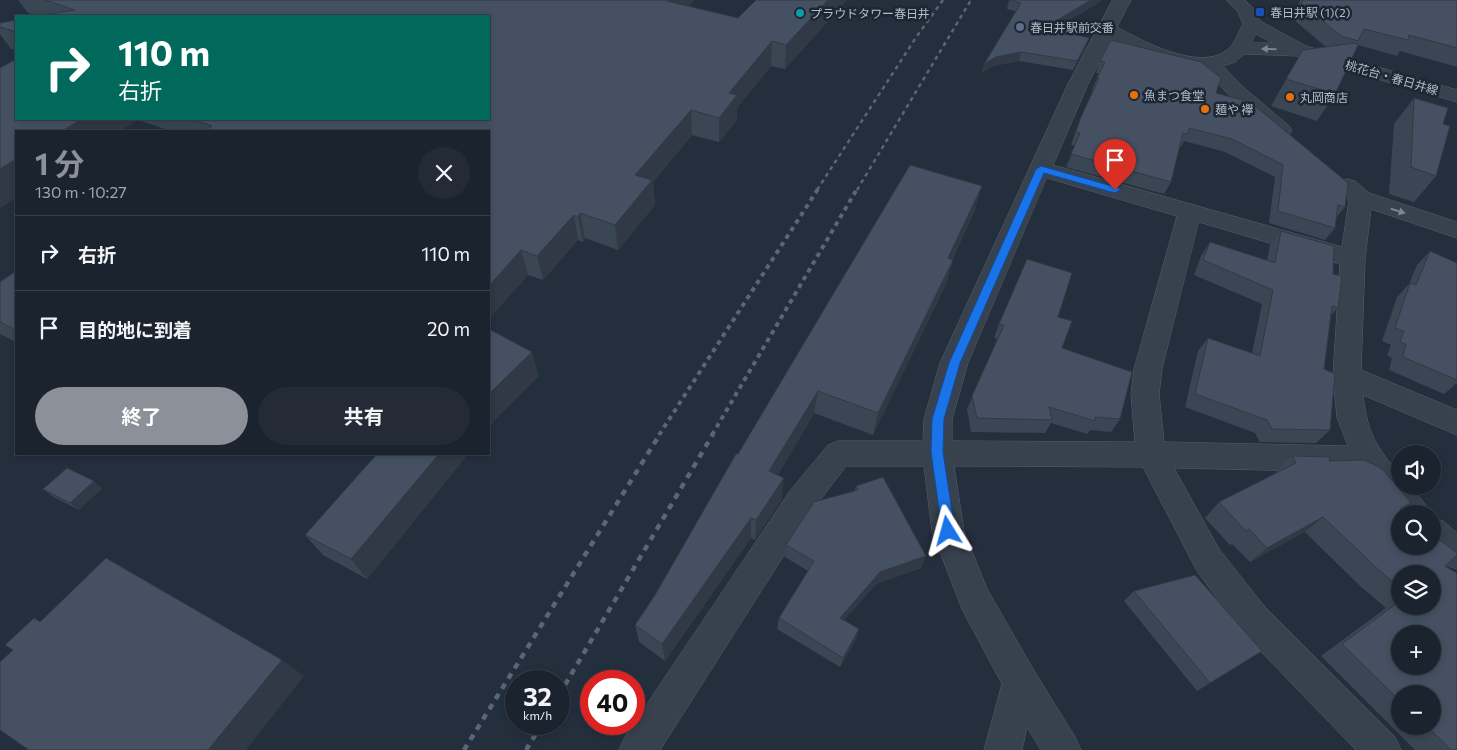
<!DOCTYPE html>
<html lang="ja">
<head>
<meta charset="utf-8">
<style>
  body { margin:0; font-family:Commissioner,"Noto Sans JP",sans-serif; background:#242b36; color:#f1f3f6; height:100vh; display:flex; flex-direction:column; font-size:19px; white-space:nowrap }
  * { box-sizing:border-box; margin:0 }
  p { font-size:16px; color:#a0a4aa }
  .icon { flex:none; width:28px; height:28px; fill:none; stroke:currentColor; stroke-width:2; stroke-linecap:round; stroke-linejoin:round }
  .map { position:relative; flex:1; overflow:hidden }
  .drawer { position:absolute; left:15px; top:130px; width:475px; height:325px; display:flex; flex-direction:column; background:#1b232e; border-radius:0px; box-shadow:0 2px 8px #0003,0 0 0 1px #39404a }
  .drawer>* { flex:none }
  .guide { position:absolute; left:15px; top:15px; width:475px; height:105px; border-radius:0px; box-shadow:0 2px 8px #0003,0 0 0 1px #39404a; background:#00695c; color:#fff; overflow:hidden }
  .buttons { position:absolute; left:1391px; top:445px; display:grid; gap:10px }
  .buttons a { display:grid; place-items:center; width:50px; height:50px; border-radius:50%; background:#1b232e; box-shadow:0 2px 8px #0003,0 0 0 1px #39404a; font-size:25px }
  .speed { position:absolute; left:505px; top:670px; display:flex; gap:10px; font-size:25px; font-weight:700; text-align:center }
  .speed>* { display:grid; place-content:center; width:65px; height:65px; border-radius:50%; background:#1b232e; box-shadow:0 2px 8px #0003,0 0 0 1px #39404a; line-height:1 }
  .speed small { font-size:12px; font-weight:400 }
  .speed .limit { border:8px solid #d22; background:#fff; color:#111 }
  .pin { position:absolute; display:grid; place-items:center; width:42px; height:42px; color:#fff; margin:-51px -21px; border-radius:50% 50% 50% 0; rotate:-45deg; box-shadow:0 0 5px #0007 }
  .pin .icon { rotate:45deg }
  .me { position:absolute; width:55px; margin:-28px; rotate:352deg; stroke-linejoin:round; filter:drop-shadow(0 0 4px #0008) }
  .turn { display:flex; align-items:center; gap:18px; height:105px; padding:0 20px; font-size:22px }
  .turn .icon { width:65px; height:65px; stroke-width:2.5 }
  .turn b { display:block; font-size:35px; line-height:42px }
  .round { display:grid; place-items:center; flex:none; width:52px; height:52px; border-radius:26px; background:#242b36 }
  .head { display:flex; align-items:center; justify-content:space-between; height:85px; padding:0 20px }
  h1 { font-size:30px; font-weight:700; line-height:38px; color:#8c9099 }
  .button { display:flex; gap:10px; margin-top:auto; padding:10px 20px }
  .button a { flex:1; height:58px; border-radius:30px; background:#8c9099; color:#fff; font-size:20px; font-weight:700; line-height:58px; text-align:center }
  .button a+a { background:#242b36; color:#f1f3f6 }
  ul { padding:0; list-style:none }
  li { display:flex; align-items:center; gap:15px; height:75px; padding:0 20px; border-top:1px solid #39404a }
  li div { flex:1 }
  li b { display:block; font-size:19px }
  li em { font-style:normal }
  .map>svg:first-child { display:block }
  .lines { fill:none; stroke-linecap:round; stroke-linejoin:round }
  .minor-casing { stroke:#565f6c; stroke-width:1 }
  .minor { fill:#38414e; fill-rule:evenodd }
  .rail-far2 { stroke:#5a6575; stroke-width:2.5; stroke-dasharray:4 4; stroke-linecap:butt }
  .rail-far1 { stroke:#5a6575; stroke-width:4; stroke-dasharray:4.5 4.5; stroke-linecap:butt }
  .rail { stroke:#5a6575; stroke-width:4.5; stroke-dasharray:6 6; stroke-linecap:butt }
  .wall { fill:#3b4654; fill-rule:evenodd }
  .shaded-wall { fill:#303945 }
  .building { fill:#455162; stroke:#303945; fill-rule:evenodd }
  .oneway { fill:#7c8592 }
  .route { fill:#1a73e8; stroke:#114b97 }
  .transit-dot { fill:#1a4fb4; stroke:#1d2633; stroke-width:2 }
  .culture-dot { fill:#0f9aa8; stroke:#1d2633; stroke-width:2 }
  .service-dot { fill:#5c6f8a; stroke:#1d2633; stroke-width:2 }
  .food-dot { fill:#e8710a; stroke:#1d2633; stroke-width:2 }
  .labels { text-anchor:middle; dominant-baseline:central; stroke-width:5; stroke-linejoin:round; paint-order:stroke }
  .far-poi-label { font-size:12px; fill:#b4bcc9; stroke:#1d2633; text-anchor:start }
  .far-street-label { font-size:12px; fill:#b4bcc9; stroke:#1d2633 }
</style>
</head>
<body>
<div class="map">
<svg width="1457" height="750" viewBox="0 0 1457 750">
  <rect width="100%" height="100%" fill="#242f3e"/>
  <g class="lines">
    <g class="minor-casing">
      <g id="minor">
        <path d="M1113,0H1131L1117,27C1142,41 1200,72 1227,50C1235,44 1238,33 1243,24L1238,12L1226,0H1245L1255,10L1260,21L1306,46L1457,90V102L1298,56L1244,54L1235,62L1223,66L1241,85L1289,126L1292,130L1289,134L1282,136L1275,134L1227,93L1205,69C1172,70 1139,53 1111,39L1088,84L1053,165L1342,247L1349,200L1336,186L1339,181L1347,179L1355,181L1369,193L1457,222V238L1371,209L1365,259L1361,370L1457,410V435L1363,395C1367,432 1376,447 1400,475V486H1410L1425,504L1429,514H1400V520L1360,472L1174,468L1219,549L1265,607L1395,737L1401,750H1356L1241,631L1197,571L1143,467L971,466H954L964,531L987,589L1033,669L1075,737L1081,750H1041L1027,727L1022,750H984L1002,684L962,609L932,531L924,466H846L812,511L660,750H619L625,737L790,491L828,445L838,441H923L924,419L940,363L1068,84ZM1256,34L1274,43H1252ZM1047,178L1177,216L1134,369L1131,394L1135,442L952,441V419L968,363ZM1199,222L1340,264L1333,376L1337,417L1348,446L1164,442L1159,394L1162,369Z"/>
        <path d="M1432,517L1443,521L1457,533V569L1446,565L1426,546H1432Z"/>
      </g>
    </g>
    <use href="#minor" class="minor"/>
    <g class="rail-far2">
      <path d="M817,190L917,36L943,0"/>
      <path d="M857,190L971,0"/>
    </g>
    <g class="rail-far1">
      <path d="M659,435L818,189"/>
      <path d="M712,435L857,189"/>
    </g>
    <g class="rail">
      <path d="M559,695L713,434"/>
      <path d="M464,750L660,434"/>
      <path d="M526,750L542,724"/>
    </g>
  </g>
  <g class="wall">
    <path d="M18,0H694L688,6L738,18L756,0H847L785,69L771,66L737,108V120L719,142L692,135L653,182L655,205L618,250L585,238L583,242L578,240L543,280L528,275L489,319V131H171L138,120L16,131V198L0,208V68L16,119H489L38,16L28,13Z"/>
    <path d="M1009,0H1101L1098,3L1055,29L1089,38L1086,47L1073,70L1019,61L993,66L981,73L1016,11L1007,9Z"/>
    <path d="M1300,0H1457V67L1400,51L1397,56L1358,45L1335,94L1317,121L1271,106L1303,50L1326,47L1293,19Z"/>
    <path d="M16,20V50L11,49L0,34V23Z"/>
    <path d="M1111,40L1216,93L1345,207L1336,218L1335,228L1325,240L1269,223L1275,177L1225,152L1184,141L1181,147L1179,146L1171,182L1164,194L1066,167L1075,146L1071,145L1076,130L1081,117L1093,91L1092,90L1099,74L1096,73L1100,61Z"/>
    <path d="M1414,98L1443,124L1436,176L1414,202L1389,194L1394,124Z"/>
    <path d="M975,210L952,260H953L946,284L873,435L814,413L778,475L782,499L755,540L751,538L665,661L639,642L635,625L655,595L738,454Z"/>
    <path d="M1281,231L1333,274L1338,308L1331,315L1324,369L1330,430L1316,443L1260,442L1255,433L1185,407L1198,351L1208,338L1252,353L1262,304L1194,275L1201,256L1210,242L1267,260L1270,245Z"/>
    <path d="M1430,251L1457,263V383L1444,394L1389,370L1392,358L1387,355L1391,345L1382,341L1397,297L1409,284L1417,265Z"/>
    <path d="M16,271V342L0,334V282Z"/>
    <path d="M1058,317L1062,348L1120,419L1111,432L1090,430L1087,434L1051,423L1045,433L971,432L967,409L997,339L994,338L999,324Z"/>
    <path d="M377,454H468L367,579L323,555L305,535Z"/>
    <path d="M1292,456L1329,461L1411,503L1401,510L1445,566L1457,750H1415L1321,656L1386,608L1359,585L1305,532L1250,562L1232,544L1230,545L1205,518L1219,502L1276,473V472ZM1400,574L1432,606H1400ZM1400,694L1432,726H1400Z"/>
    <path d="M856,486L926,556L921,568L876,584L844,620L859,629L856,639L840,667L777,629L779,618L808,571L785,557L786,545L855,490Z"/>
    <path d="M102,488L79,510L52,496L43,489Z"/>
    <path d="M1134,591L1248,660L1197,691L1124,601Z"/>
    <path d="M591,705V721L588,718L586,714Z"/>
    <path d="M596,724H622L614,736Z"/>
  </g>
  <g class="shaded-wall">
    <path d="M668,0H694L668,25L667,1Z"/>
    <path d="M828,0H847L785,69L786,45Z"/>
    <path d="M1091,0H1101L1098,3L1043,36L1046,27Z"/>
    <path d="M1089,38L1086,47L1073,70L1077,61Z"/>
    <path d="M772,41L771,66L737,108V120L719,142V118L729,93Z"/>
    <path d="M1021,52L1019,61L993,66L981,73L984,64L996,57Z"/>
    <path d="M691,110L692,135L653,182L655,205L618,250L615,225L635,175Z"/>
    <path d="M82,119H138V120L120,131H62Z"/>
    <path d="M16,159V198L0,208V169Z"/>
    <path d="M982,186L975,210L941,282L948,258Z"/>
    <path d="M580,213L585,238L583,242L578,217Z"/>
    <path d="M574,215L578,240L543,280L537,256Z"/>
    <path d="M521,250L528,275L489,319V286Z"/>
    <path d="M953,260L946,284L873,435L878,413Z"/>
    <path d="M532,352L539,376L497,418L489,428V394Z"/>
    <path d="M818,391L814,413L768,492L769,471Z"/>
    <path d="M439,454H468L367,579L351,559Z"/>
    <path d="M784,478L782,499L755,540L756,520Z"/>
    <path d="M94,481L102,488L79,510L70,503Z"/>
    <path d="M1323,517L1305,532L1250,562L1267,548Z"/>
    <path d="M751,518V538L665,661L662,644Z"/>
    <path d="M926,556L921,568L876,584L837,628L840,618L880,572Z"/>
    <path d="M859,629L856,639L840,667L843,658Z"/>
    <path d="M282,660L304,676L246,750H208Z"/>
    <path d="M617,724H622L614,736L612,732Z"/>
  </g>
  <g class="building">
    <path d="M45,0H668L667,1L738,18L756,0H828L786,45L772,41L729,93L737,95L719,118L691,110L635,175L652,180L615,225L580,213L578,217L574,215L537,256L521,250L489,286V131H204L212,126L191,119H489V16H38L75,10Z"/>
    <path d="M1009,0H1091L1046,27L1089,38L1077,61L1021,52L996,57L984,64L1021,3Z"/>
    <path d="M1303,0H1457V48L1409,35L1408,40L1364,29L1358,41L1341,36L1301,3Z"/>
    <path d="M16,20V32L0,27V23Z"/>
    <path d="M1111,40L1201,62L1221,78L1216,93L1246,101L1255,106L1348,183L1345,207L1338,205L1335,228L1278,211L1283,165L1232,139L1189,128L1188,134L1183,133L1171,182L1071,154L1080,133L1076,132L1081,117L1099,78H1097L1105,62L1100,61Z"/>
    <path d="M1354,43L1358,45L1335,94L1286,79L1303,50Z"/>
    <path d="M16,59V119H82L62,131H16V159L0,169V68Z"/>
    <path d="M1414,98L1448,108L1443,124L1450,126L1436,176L1411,167Z"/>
    <path d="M910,165L982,186L948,258L953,260L878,413L818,391L769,471L784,478L756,520L751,518L662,644L635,625L655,595L736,454H738Z"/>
    <path d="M1281,231L1334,246L1333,274L1342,276L1338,308L1332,306L1324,369L1335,374L1330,430L1272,429L1267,420L1195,394L1208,338L1260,356L1273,290L1203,260L1210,242L1275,263Z"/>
    <path d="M1430,251L1457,263V380L1403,357L1406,344L1400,342L1404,331L1395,328L1410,283L1416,285Z"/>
    <path d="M1027,259L1072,273L1058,317L1072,321L1062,348L1132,372L1120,419L1095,417V421L1049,407L1052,420L977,418L972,396L1004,325L999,324Z"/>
    <path d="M16,271V330L0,322V282Z"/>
    <path d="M489,329L532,352L489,394Z"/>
    <path d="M377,454H439L351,559L305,535Z"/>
    <path d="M1292,456L1330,457L1329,461L1364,460L1377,466L1384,471L1411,503L1400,509L1406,514H1400V546H1432V534L1457,553V555L1445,566L1457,573V750H1451L1427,726H1432V694H1400V701L1342,644L1400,601V606H1432V574H1400V588L1380,571L1323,517L1267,548L1249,529L1246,531L1219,502L1296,463ZM1400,634H1432V666H1400Z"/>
    <path d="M67,468L94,481L70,503L43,489Z"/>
    <path d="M883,477L926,556L880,572L840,618L859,629L843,658L779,618L814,561L786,545L814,502L858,490L856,486Z"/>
    <path d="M106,558L282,660L208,750H29L0,730V662L13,650L5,645L34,618L40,622Z"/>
    <path d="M1195,575L1262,651L1210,683L1134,591Z"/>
    <path d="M591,705V718L586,714Z"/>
    <path d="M600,724H617L612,732Z"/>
  </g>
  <defs><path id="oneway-solid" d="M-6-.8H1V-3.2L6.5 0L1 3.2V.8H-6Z" transform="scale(1.25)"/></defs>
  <g class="oneway">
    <use href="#oneway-solid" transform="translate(1269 49) rotate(-179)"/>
    <use href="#oneway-solid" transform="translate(1398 211) rotate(18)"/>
  </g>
  <path class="route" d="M1041,166L1119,188L1120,190L1115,193L1044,173L960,363L944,419L943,452L955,531L953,535L948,537L943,535L942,531L931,452L932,419L949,363L1036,169Z"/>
  <rect class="transit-dot" x="1255" y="7" width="10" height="10" rx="2.5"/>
  <circle class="culture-dot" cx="800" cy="13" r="5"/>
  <circle class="service-dot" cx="1020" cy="27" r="5"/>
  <g class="food-dot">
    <circle cx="1134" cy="95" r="5"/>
    <circle cx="1290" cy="97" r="5"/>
    <circle cx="1205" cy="109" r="5"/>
  </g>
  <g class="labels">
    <g class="far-poi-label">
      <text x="1270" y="12">春日井駅 (1)(2)</text>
      <text x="810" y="13">プラウドタワー春日井</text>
      <text x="1030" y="27">春日井駅前交番</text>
      <text x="1144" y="95">魚まつ食堂</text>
      <text x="1300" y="97">丸岡商店</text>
      <text x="1215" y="109">麺や 襷</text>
    </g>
    <g class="far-street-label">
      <text transform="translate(1392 77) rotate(16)">桃花台・春日井線</text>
    </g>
  </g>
</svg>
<div class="buttons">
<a><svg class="icon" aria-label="sound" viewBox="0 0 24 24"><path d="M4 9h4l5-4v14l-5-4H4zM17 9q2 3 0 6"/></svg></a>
<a><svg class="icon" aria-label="search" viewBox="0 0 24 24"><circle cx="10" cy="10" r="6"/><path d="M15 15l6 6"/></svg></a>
<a><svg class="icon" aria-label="layers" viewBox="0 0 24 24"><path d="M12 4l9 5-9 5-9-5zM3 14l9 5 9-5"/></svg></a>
<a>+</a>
<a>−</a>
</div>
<div class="speed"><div>32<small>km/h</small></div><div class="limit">40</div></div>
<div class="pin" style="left:1115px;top:190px;background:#d93025"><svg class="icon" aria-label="arrive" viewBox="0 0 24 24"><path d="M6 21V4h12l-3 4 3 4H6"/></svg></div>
<svg class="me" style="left:948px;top:531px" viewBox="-20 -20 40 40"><path d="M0-17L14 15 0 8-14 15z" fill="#1a73e8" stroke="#fff" stroke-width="4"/></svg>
<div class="guide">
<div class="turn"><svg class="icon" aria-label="right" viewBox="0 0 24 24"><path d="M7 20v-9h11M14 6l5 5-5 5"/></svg><div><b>110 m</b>右折</div></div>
</div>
<section class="drawer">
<div class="head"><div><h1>1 分</h1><p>130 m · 10:27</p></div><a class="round"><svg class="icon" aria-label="close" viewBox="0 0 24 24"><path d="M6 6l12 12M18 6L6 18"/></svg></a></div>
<ul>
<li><svg class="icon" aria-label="right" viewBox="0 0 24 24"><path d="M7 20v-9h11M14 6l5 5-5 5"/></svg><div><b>右折</b></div><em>110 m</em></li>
<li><svg class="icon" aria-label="arrive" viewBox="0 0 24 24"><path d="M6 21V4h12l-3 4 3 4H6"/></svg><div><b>目的地に到着</b></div><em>20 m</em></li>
</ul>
<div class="button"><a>終了</a><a>共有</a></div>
</section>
</div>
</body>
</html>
